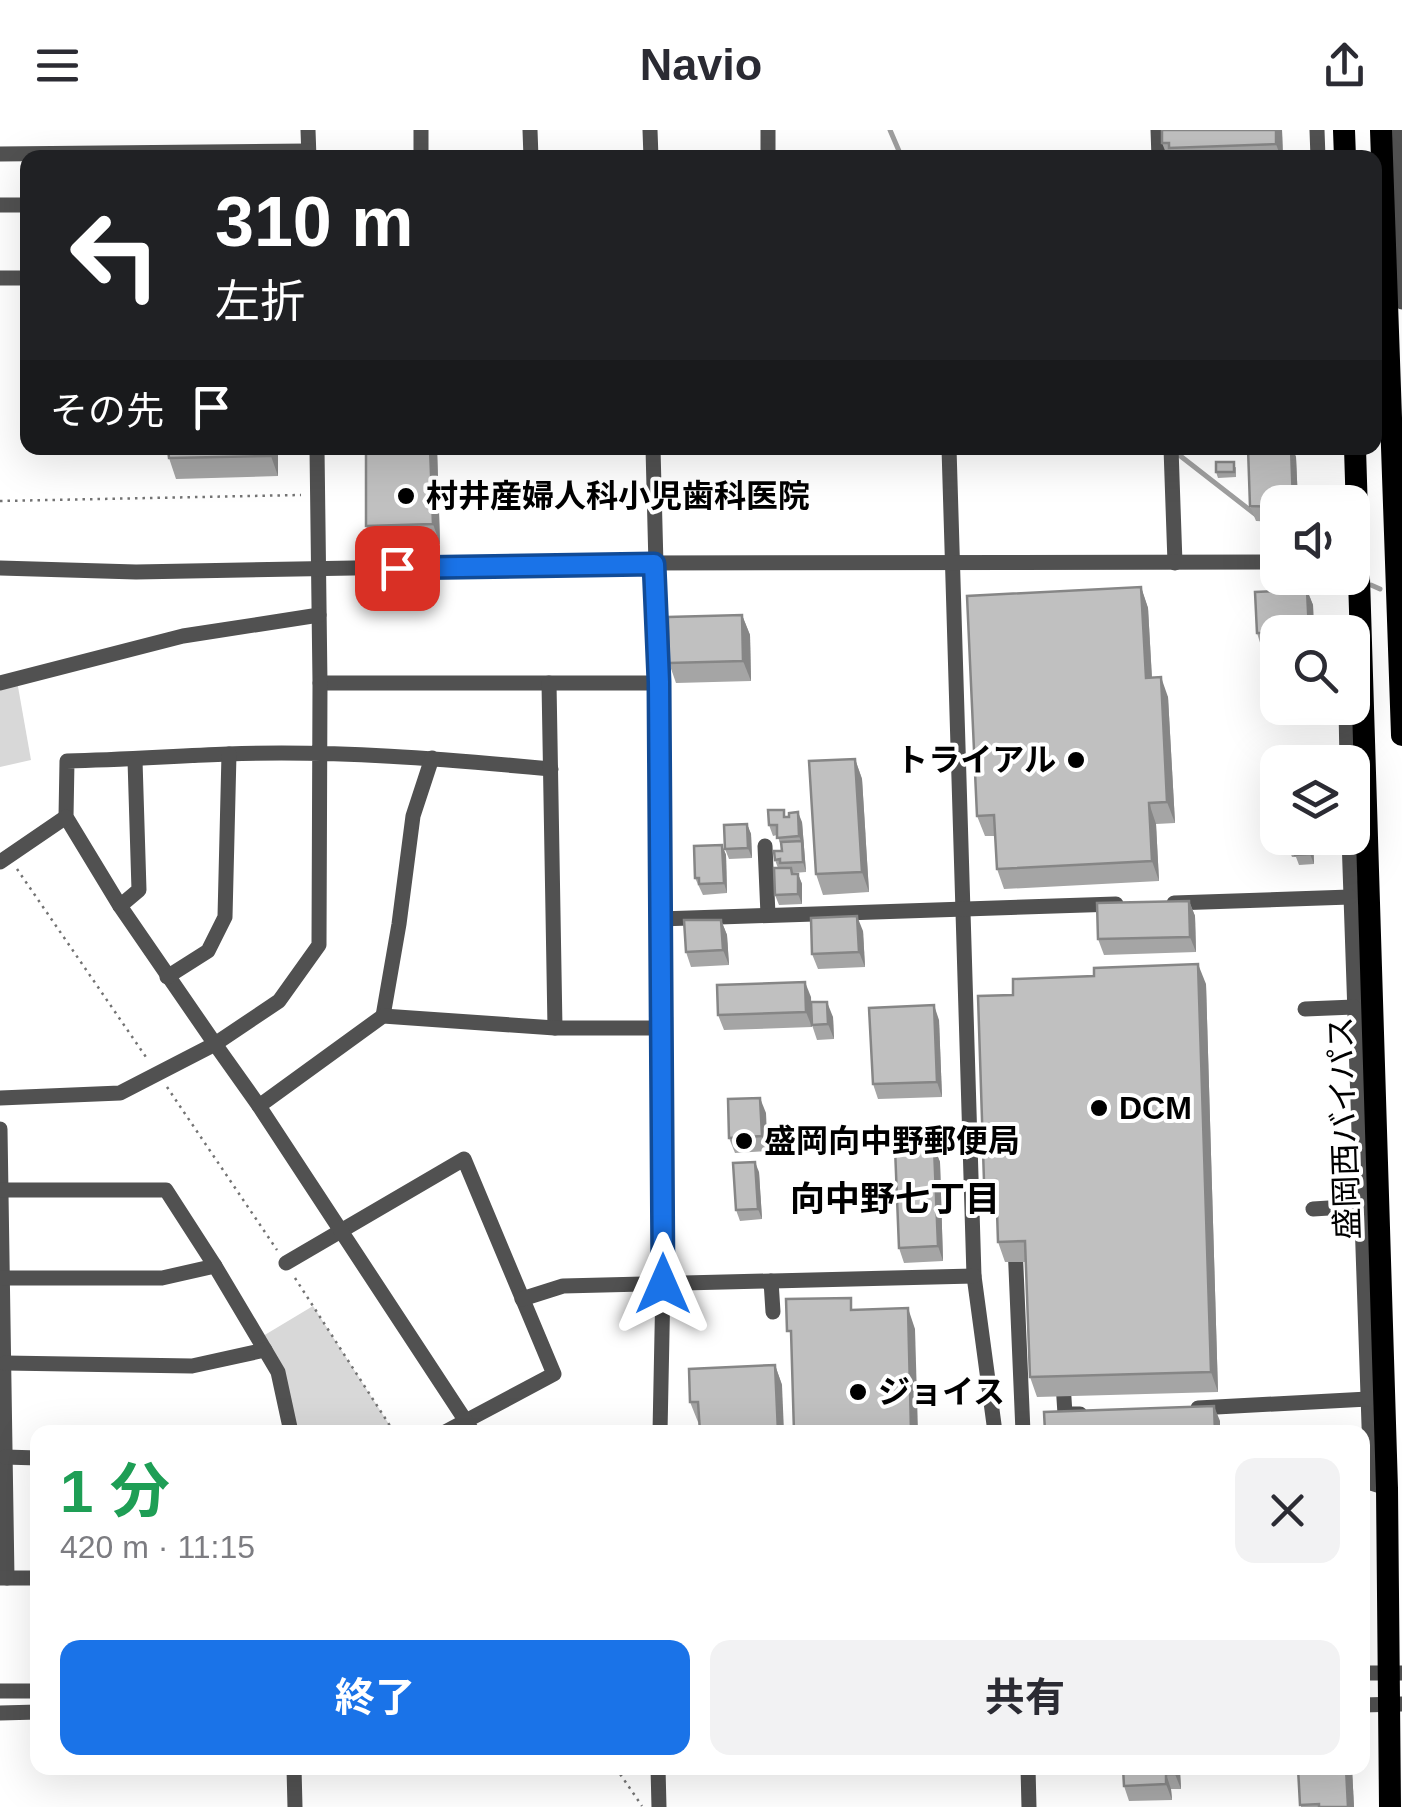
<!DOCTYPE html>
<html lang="ja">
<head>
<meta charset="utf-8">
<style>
  body { margin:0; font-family:Arial,"Noto Sans JP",sans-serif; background:#f2f2f3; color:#2b2b33; height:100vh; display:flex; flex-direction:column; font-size:38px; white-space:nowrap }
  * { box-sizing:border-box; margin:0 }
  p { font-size:32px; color:#7c7c81 }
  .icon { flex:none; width:55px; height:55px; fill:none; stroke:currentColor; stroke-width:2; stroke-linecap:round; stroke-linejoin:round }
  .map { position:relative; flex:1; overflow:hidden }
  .side { position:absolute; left:30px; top:1295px; width:1340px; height:350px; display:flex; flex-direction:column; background:#fff; border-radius:20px; box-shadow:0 10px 40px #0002 }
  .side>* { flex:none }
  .hud { position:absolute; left:20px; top:20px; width:1362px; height:305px; border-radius:20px; box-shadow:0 10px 40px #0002; background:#202124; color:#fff; overflow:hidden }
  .buttons { position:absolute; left:1260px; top:355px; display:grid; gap:20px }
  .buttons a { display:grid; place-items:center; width:110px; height:110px; border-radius:20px; background:#fff; box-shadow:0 10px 40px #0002; font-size:50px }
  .pin { position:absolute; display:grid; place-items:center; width:85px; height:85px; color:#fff; margin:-42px; border-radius:20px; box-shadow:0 5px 15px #0006 }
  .me { position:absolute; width:110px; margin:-55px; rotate:0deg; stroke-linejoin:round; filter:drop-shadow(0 0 8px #0008) }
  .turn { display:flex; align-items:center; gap:35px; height:210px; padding:0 30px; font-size:45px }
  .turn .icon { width:130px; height:130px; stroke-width:2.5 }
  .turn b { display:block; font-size:70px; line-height:85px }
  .then { display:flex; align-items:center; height:95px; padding:0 30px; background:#0003; gap:20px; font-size:38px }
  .round { display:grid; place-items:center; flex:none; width:105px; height:105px; border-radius:20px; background:#f2f2f3 }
  .head { display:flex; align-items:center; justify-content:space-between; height:170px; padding:0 30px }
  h1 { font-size:60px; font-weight:700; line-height:75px; color:#1e9e55 }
  .primary-button { display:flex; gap:20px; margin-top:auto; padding:20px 30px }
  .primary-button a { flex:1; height:115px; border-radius:20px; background:#1a73e8; color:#fff; font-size:40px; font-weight:700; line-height:115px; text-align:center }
  .primary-button a+a { background:#f2f2f3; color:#2b2b33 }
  header { display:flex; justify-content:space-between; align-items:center; height:130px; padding:0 30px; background:#fff; font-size:45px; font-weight:700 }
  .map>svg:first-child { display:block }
  .green { fill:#d8d8d8 }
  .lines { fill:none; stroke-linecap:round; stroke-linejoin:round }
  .stream { stroke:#9f9f9f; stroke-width:5 }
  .path { stroke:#737373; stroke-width:2.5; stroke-dasharray:2.5 5; stroke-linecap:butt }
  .minor { stroke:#515151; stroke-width:15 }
  .highway { stroke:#000; stroke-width:22 }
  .wall { fill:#a5a5a5 }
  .shaded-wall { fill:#868686 }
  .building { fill:#c0c0c0; stroke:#868686; stroke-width:2.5 }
  .route-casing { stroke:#114b97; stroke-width:25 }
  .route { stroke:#1a73e8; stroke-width:18 }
  .poi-dot { fill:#000; stroke:#fff; stroke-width:4 }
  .labels { text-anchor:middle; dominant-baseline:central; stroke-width:8; stroke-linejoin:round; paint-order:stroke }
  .poi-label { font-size:32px; font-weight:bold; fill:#000; stroke:#fff; text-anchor:start }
  .street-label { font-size:32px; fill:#000; stroke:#fff }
  .neighbourhood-label { font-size:35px; font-weight:bold; fill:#000; stroke:#fff }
</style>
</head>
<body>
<header><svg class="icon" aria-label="menu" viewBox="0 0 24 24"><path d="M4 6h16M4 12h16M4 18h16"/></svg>Navio<svg class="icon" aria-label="share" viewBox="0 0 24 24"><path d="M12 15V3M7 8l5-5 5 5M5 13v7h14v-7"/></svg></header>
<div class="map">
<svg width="1402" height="1677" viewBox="0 0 1402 1677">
  <rect width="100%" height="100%" fill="#fff"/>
  <g class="green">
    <path d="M17,551L31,630L0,637V557Z"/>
    <path d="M313,1176L394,1302H291L288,1278L258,1209Z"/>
  </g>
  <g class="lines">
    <g class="stream">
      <path d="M890,0L902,28"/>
      <path d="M1174,321L1278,402"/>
      <path d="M1371,455L1380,459"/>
    </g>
    <g class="path">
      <path d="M0,371L301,365"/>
      <path d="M17,739L148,930"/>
      <path d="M167,957L277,1120"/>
      <path d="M295,1148L394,1302"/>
      <path d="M616,1638L642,1676"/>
    </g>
    <g class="minor">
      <path d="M308,0L309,28"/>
      <path d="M530,0L531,28"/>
      <path d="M650,0L651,28"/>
      <path d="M768,0V28"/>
      <path d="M1158,0L1159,28"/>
      <path d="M1317,0L1318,28"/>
      <path d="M1398,0L1402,172"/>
      <path d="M0,24L308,21"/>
      <path d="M421,28V0"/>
      <path d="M0,75H28"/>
      <path d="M0,148H28"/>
      <path d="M317,318L320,553H549"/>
      <path d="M653,318L659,553L663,1154L660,1302"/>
      <path d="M949,318L974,1146L995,1302"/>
      <path d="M1171,318L1175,433"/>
      <path d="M0,438L136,442L635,433L1278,432"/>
      <path d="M0,553L183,506L319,485"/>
      <path d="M320,553L319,815L279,871L215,914L120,776L66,687L67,631C121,630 174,626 228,624C336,620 444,629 551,639"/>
      <path d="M1346,578L1347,632"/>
      <path d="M1349,708L1371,1353L1387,1358"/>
      <path d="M765,716L768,785"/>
      <path d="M0,732L66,687"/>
      <path d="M1174,773L1350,767"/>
      <path d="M120,776L139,760L135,630"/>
      <path d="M660,789L1116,774"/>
      <path d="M167,847L208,821L225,787L229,624"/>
      <path d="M1305,879L1354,877"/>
      <path d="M383,886L399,794L413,686L432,628"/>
      <path d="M555,898L549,553H659"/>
      <path d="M0,968L120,963L215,914L259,976"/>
      <path d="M0,999L7,1448"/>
      <path d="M1,1060H166L215,1136"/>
      <path d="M1313,1079L1361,1076"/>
      <path d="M1015,1115L1023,1302"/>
      <path d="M286,1133L464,1029L554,1244L445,1302"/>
      <path d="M3,1148H162L215,1136L265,1220"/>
      <path d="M771,1151L773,1182"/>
      <path d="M522,1169L563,1156L974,1146"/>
      <path d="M5,1233L192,1236L265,1220L278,1242L291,1302"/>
      <path d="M1063,1253L1065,1284H1080"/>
      <path d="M1198,1278L1368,1269"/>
      <path d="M473,1302L259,976L383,886L555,898H661"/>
      <path d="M5,1327L38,1328"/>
      <path d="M0,1448H38"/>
      <path d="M1362,1543H1402"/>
      <path d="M0,1561H38"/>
      <path d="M1362,1575L1402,1574"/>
      <path d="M0,1583L38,1582"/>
      <path d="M294,1638L295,1677"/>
      <path d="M658,1638L659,1677"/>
      <path d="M1028,1638L1029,1677"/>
    </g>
    <g class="highway">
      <path d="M1344,0L1345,28"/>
      <path d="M1381,0L1402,605"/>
      <path d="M1355,318L1387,1358L1390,1677"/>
    </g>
  </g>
  <g class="wall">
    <path d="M1282,0L1283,28H1168L1162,13Z"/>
    <path d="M278,318V346L176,349L169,328Z"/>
    <path d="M437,318L440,414L373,416L366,396Z"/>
    <path d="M1196,318H1292L1296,327L1298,372H1278V392L1256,391L1250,376L1248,319L1197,320Z"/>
    <path d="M1236,337V347L1218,348L1216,342Z"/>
    <path d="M1141,457L1148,478L1152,548L1168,567L1175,693L1156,694L1159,751L1004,759L997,739L995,706H985L977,686Z"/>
    <path d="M1307,460L1313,475L1314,502H1278V527H1274L1271,518L1262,519L1257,503Z"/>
    <path d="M742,485L750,505L751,551L676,553L669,533Z"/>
    <path d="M855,629L862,649L869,762L823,765L816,744Z"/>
    <path d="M787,687L802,692L806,742L793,743L798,744L802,754V774L779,775L775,765L778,738L775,730L782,721V718L777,705L773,706L769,695Z"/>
    <path d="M747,694L751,704L752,728L729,729L725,719Z"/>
    <path d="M1313,708L1314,734L1299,735L1296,727H1292L1288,717Z"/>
    <path d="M722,715L726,725L727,763L703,765L695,748Z"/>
    <path d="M1189,771L1195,786L1196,822L1104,825L1098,809Z"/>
    <path d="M721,790L727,805L729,835L691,837L686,822Z"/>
    <path d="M863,801L865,837L818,839L812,824Z"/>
    <path d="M1206,854L1218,1262L1037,1267L1030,1247L1026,1132H1005L998,1112L997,1071H992L984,1051L1013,865Z"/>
    <path d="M811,867V872L833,887L834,909L817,910L812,895V887V897L724,900L718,885Z"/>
    <path d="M939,890L942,967L878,969L873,954Z"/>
    <path d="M766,983L767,1021L735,1023L729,1008Z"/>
    <path d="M934,1017L940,1032L943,1131L904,1133L899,1118Z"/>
    <path d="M759,1042L762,1089L740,1091L736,1080Z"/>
    <path d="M775,1235L782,1255L698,1292L690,1272Z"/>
    <path d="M1298,1638H1352L1354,1677H1301Z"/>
    <path d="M1180,1641L1181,1659H1171L1172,1670L1129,1671L1124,1656Z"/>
  </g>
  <g class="shaded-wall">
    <path d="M1276,0H1282L1283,28H1281L1276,14Z"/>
    <path d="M270,318H278V346L271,326Z"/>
    <path d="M430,318H437L440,414L433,394Z"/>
    <path d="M1291,318H1292L1296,327L1298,372H1293Z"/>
    <path d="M1141,457L1148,478L1153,568L1146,548Z"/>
    <path d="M1307,460L1313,475L1314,502H1309Z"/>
    <path d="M742,485L750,505L751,551L743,531Z"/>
    <path d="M1161,547L1168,567L1175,693L1167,672Z"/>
    <path d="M855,629L862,649L869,762L862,742Z"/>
    <path d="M1149,673L1156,694L1159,751L1152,731Z"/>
    <path d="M798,682L802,692L806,742L803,732L802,714L799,706Z"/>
    <path d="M747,694L751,704L752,728L748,718Z"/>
    <path d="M1310,708H1313L1314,734L1310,724Z"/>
    <path d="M722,715L726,725L727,763L724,753Z"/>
    <path d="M798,744L802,754V774L798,764Z"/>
    <path d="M1189,771L1195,786L1196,822L1190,807Z"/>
    <path d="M857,786L863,801L865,837L859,822Z"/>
    <path d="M721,790L727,805L729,835L723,820Z"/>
    <path d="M1198,834L1206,854L1218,1262L1211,1242Z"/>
    <path d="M805,852L811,867L812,897L806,882Z"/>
    <path d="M827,872L833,887L834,909L828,894Z"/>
    <path d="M934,875L939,890L942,967L937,952Z"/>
    <path d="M760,968L766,983L767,1021L762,1006Z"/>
    <path d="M934,1017L940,1032L943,1131L938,1116Z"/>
    <path d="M755,1032L759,1042L762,1089L758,1079Z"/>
    <path d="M908,1178L915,1199L918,1302H912L911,1301Z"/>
    <path d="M775,1235L782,1255L784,1302H778Z"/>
    <path d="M1214,1276L1220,1291V1302H1215Z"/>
    <path d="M1175,1638H1179L1180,1641L1181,1659L1175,1644Z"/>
    <path d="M1346,1638H1352L1354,1677H1348Z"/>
    <path d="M1166,1644L1171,1659L1172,1670L1166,1654Z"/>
  </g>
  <g class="building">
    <path d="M1162,0H1276V14L1169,18V13H1162Z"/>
    <path d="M168,318H270L271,326L169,328Z"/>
    <path d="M366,318H430L433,394L366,396Z"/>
    <path d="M1248,318H1291L1293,372H1278V377L1250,376Z"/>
    <rect x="1216" y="332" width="18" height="10"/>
    <path d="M1141,457L1146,548L1161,547L1167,672L1149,673L1152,731L997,739L994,685L977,686L967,466Z"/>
    <path d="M1307,460L1309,502H1278V511H1269L1268,503H1257L1255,462Z"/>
    <path d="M742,485L743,531L669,533L668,487Z"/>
    <path d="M855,629L862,742L816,744L809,631Z"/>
    <path d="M768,680H784V687H789V683L798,682L799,706L777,708V695H769Z"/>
    <path d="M747,694L748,718L725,719L724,695Z"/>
    <path d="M1287,708H1310V724L1295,725L1294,716L1288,717Z"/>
    <path d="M802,711L803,732L780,733V729L775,730L774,721H782L781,712Z"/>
    <path d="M722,715L724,753L699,754V748H695L694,716Z"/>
    <path d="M774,738H791L792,744H798V764L775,765Z"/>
    <path d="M1189,771L1190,807L1098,809L1097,773Z"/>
    <path d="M857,786L859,822L812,824L811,788Z"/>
    <path d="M684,790H721L723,820L686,822Z"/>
    <path d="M1198,834L1211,1242L1030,1247L1025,1111L998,1112L996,1050L984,1051L978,866L1013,865V849L1094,846V838Z"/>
    <path d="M805,852L806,882L718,885L717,855Z"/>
    <path d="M811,872H827L828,894L812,895Z"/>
    <path d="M934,875L937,952L873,954L869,878Z"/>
    <path d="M760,968L762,1006L729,1008L728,969Z"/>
    <path d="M934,1017L938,1116L899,1118L895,1018Z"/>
    <path d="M755,1032L758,1079L736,1080L733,1033Z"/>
    <path d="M851,1168V1180L908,1178L911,1301H903V1302H794L791,1201H787L786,1169Z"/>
    <path d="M775,1235L778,1302H700L698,1272H690L689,1239Z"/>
    <path d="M1214,1276L1215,1302H1045L1044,1282Z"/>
    <path d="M1123,1638H1175V1644H1166V1654L1124,1656Z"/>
    <path d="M1298,1638H1346L1348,1677H1319V1674L1300,1675Z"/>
  </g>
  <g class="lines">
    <g class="route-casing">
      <path id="route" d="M397,438L654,434L659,552L663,1154"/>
    </g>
    <use href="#route" class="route"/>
  </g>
  <g class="poi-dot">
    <circle cx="406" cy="366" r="10"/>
    <circle cx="1076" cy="630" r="10"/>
    <circle cx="1099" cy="978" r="10"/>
    <circle cx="744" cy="1011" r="10"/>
    <circle cx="858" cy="1262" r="10"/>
  </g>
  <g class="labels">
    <g class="poi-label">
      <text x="426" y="366">村井産婦人科小児歯科医院</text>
      <text x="1056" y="630" text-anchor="end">トライアル</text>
      <text x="1119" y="978">DCM</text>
      <text x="764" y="1011">盛岡向中野郵便局</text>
      <text x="878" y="1262">ジョイス</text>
    </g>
    <g class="street-label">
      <text transform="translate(1344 998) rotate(-92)">盛岡西バイパス</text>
    </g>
    <g class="neighbourhood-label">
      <text x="895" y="1068">向中野七丁目</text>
    </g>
  </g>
</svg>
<div class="buttons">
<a><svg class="icon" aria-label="sound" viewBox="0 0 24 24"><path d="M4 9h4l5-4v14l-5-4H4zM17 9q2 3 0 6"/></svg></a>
<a><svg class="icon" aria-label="search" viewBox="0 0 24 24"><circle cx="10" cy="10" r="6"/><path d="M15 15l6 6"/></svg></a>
<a><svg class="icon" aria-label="layers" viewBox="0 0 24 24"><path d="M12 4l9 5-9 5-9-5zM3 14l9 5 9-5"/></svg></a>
</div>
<div class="pin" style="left:397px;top:438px;background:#d93025"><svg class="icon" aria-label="arrive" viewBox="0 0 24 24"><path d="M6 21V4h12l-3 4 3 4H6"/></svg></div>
<svg class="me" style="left:663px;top:1154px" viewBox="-20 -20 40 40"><path d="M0-17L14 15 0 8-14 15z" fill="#1a73e8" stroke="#fff" stroke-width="4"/></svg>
<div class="hud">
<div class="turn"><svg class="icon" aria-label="left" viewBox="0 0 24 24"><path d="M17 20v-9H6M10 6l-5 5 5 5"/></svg><div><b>310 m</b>左折</div></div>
<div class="then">その先<svg class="icon" aria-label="arrive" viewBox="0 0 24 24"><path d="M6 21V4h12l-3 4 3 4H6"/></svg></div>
</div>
<section class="side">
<div class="head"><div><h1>1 分</h1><p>420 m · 11:15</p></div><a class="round"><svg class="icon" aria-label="close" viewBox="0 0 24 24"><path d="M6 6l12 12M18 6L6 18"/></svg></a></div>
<div class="primary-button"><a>終了</a><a>共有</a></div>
</section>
</div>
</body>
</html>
